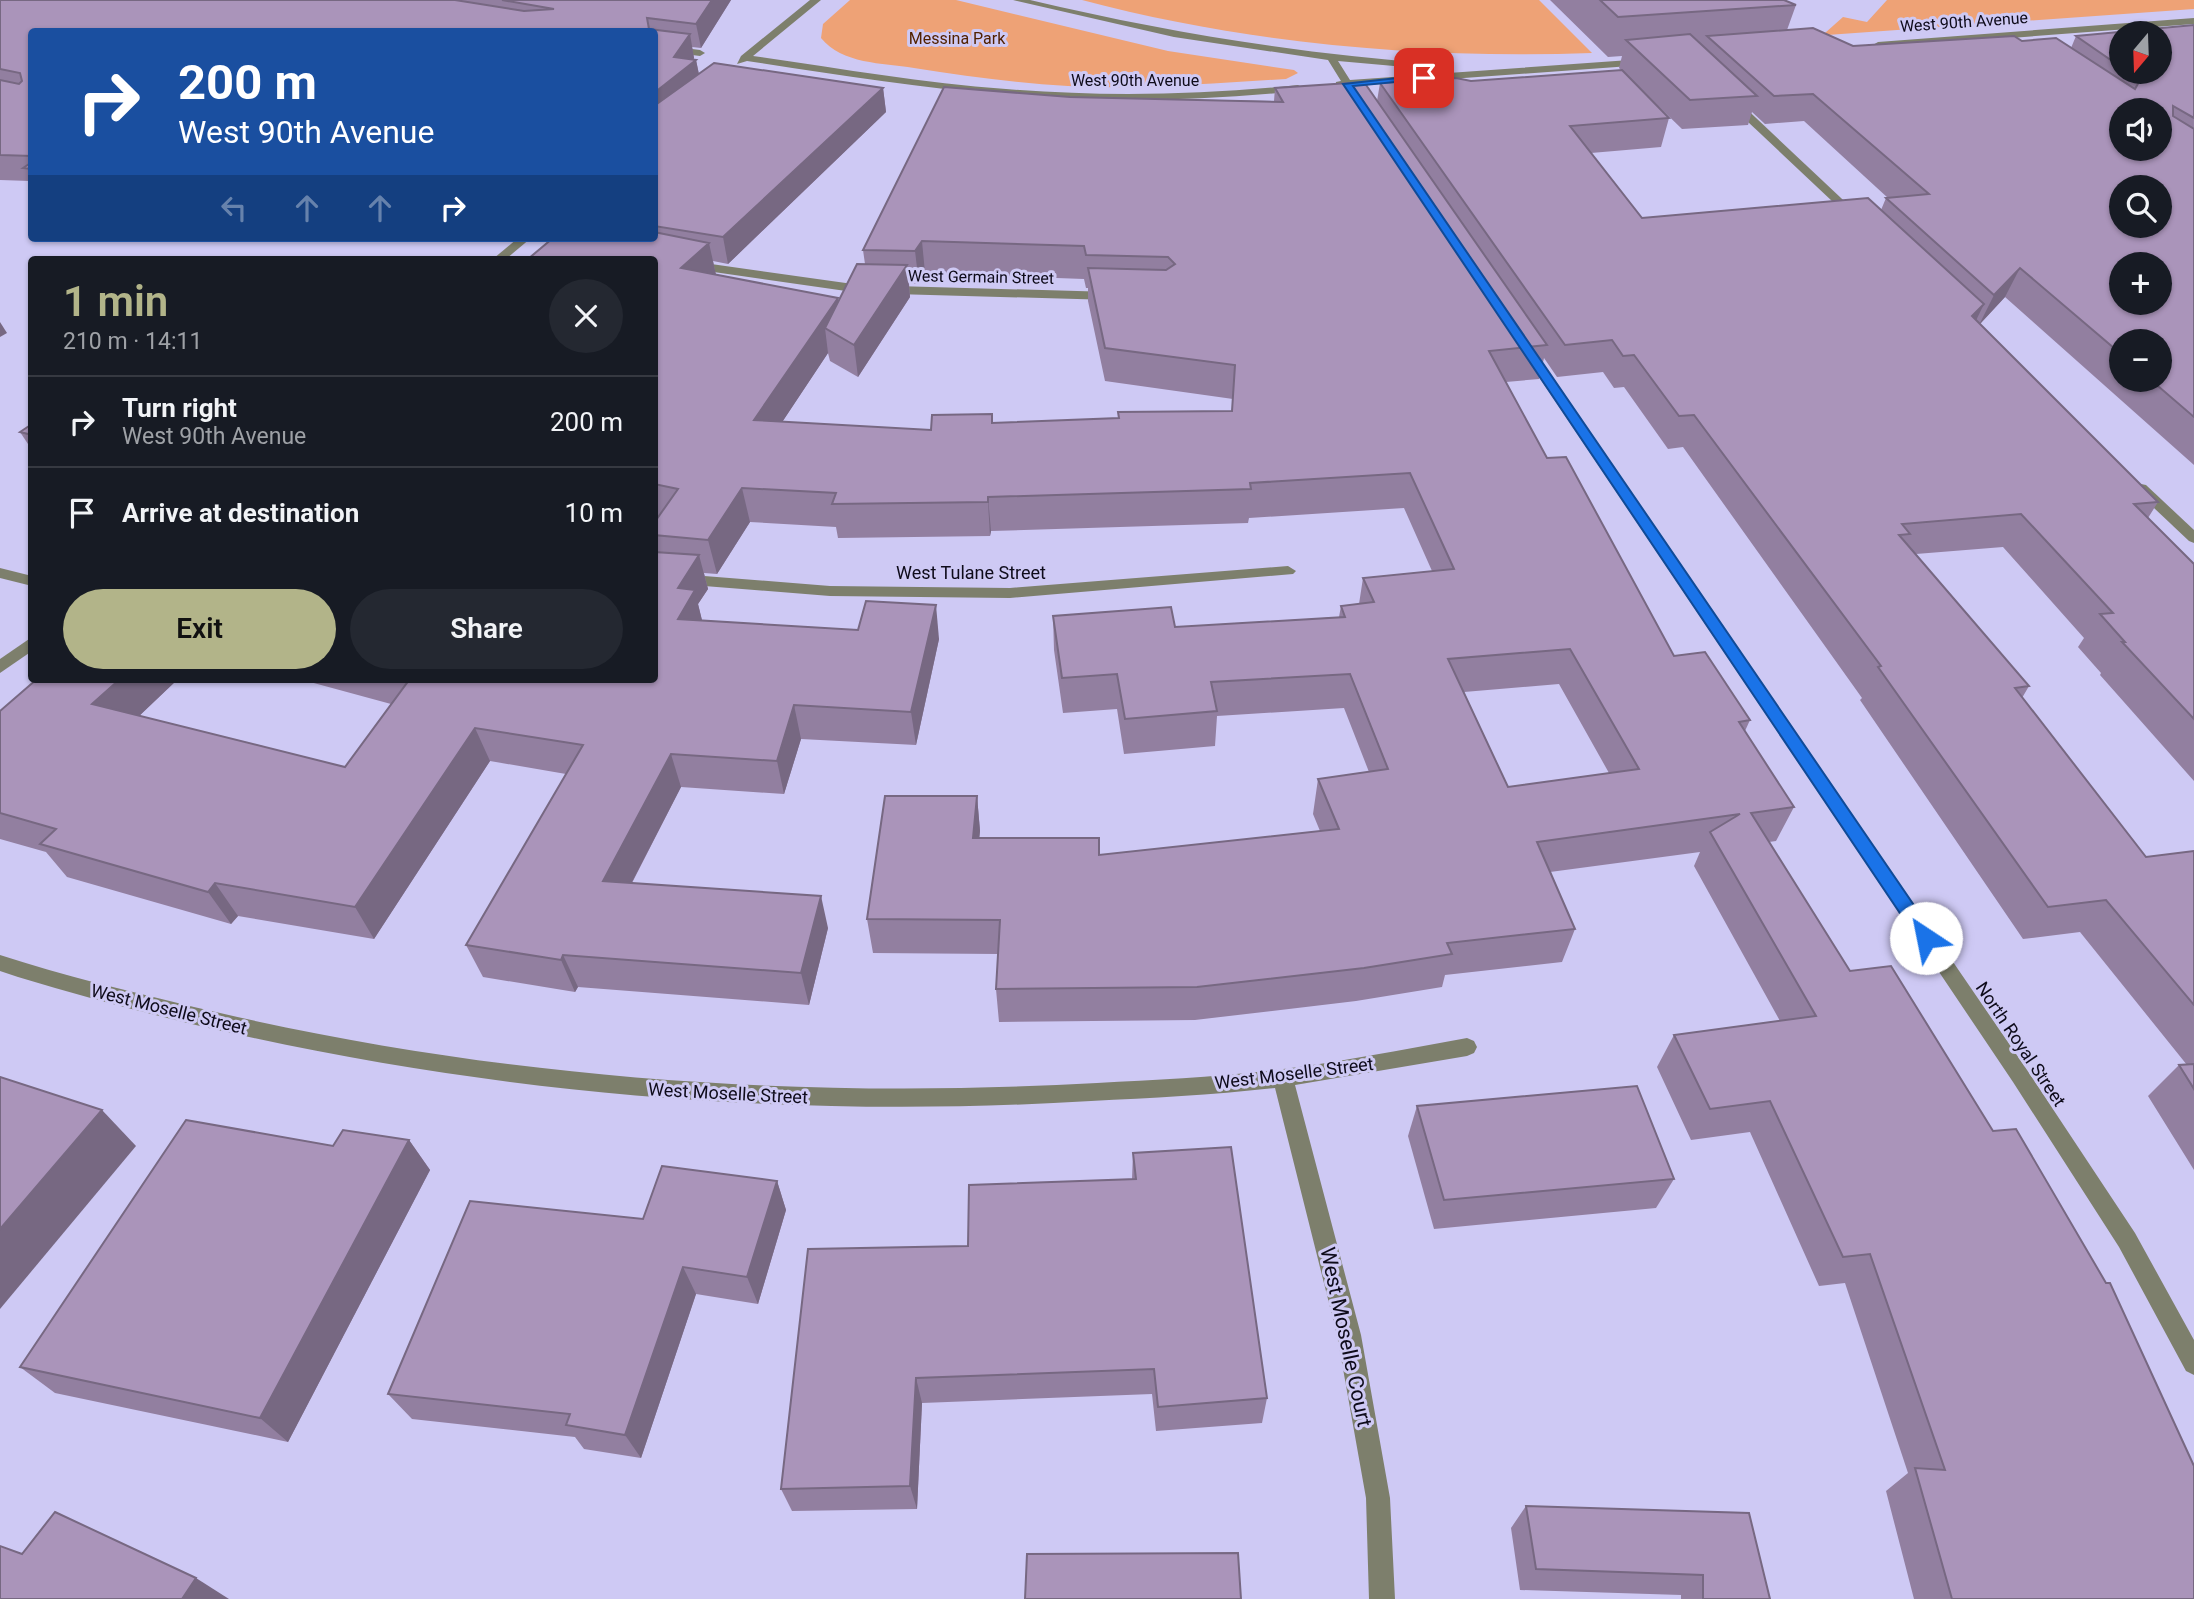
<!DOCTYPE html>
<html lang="en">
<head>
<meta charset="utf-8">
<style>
  body { margin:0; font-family:Roboto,sans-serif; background:#242831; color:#f1f3f6; height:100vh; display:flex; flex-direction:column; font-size:26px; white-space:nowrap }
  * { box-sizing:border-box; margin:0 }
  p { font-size:23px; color:#9ea1a6 }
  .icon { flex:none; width:38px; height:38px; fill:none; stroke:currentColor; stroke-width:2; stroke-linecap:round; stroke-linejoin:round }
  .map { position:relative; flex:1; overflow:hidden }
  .drawer { position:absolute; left:28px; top:256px; width:630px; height:427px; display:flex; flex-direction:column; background:#171b24; border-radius:7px; box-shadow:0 2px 5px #0004 }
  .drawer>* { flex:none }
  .hud { position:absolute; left:28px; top:28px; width:630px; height:214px; border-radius:7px; box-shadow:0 2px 5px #0004; background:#1a4fa0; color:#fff; overflow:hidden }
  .needle { width:46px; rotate:199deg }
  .tools { position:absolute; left:2109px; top:21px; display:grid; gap:14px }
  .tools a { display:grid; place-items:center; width:63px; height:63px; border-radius:50%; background:#171b24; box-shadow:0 2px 5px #0004; font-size:35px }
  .pin { position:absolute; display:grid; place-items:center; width:60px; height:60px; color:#fff; margin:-30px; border-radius:14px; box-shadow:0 4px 10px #0006 }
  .me { position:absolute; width:77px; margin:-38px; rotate:326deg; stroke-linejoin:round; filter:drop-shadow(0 0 5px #0008) }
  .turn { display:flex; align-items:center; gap:24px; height:147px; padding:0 35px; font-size:32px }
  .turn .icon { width:91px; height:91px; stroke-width:2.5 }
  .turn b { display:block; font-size:49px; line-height:60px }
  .lanes { display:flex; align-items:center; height:66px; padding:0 35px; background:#0003; justify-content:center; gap:35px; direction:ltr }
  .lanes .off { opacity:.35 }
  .round { display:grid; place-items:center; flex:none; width:74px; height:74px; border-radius:37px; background:#242831 }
  .overview { display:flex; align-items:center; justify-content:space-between; height:119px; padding:0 35px }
  h1 { font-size:42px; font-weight:600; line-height:52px; color:#b2b489 }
  .button { display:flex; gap:14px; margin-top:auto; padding:14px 35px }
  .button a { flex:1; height:80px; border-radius:42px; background:#b2b489; color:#111; font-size:28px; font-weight:600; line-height:80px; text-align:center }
  .button a+a { background:#242831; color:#f1f3f6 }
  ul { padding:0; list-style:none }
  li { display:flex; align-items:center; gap:21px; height:91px; padding:0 35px; border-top:2px solid #363941 }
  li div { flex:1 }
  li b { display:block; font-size:26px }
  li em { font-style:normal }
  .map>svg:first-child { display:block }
  .green { fill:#eea276 }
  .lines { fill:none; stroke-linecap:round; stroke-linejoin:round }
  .minor { fill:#7d7f6c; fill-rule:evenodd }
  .wall { fill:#927fa0; fill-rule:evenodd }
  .shaded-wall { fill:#776882 }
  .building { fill:#aa94ba; stroke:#776882; stroke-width:2; fill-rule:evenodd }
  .route { fill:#1a73e8; stroke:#114b97; stroke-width:2 }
  .labels { text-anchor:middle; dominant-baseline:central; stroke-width:6; stroke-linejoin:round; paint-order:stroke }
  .far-street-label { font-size:16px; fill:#0e0b1a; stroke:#cec9f4 }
  .far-park-label { font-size:16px; fill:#512100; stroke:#cec9f4 }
  .street-label { font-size:18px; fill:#0e0b1a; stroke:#cec9f4 }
  .near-street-label { font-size:21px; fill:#0e0b1a; stroke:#cec9f4 }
</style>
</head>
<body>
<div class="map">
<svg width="2194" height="1599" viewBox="0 0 2194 1599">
  <rect width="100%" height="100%" fill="#cec9f4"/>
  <g class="green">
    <path d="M850,0H956L1168,51L1294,70L1298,73L1286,79C1214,83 1140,90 1068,86C1016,83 965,76 914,68C882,63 842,64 821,38L823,24Z"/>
    <path d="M1082,0H1539L1592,53C1421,59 1248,44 1082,0Z"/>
    <path d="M1887,0H2194V9L1827,35L1825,33L1843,17L1867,22Z"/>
  </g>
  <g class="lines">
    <g class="minor">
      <path d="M810,0H821L753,56C837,68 921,83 1006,89C1103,97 1201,95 1298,85L1303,88L1298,91C1201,101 1103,103 1006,95C919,88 833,74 747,61L737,64L741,56Z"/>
      <path d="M1013,0H1030C1165,32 1300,54 1439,64L1444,67L1439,70L1338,61L1350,80L1644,59L1649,62L1644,65L1354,86L1365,103L1360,106L1356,105L1345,87L1336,86V82L1341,81L1328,60L1174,37Z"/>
      <path d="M2194,18V24L1878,48L1873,45L1878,42Z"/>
      <path d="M654,44L700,50L705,53L700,56L654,50Z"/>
      <path d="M1730,101H1738L1858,214V218H1850L1730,105Z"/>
      <path d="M518,238H531L506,259H493Z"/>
      <path d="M690,261L860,285L1112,292L1118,296L1112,300L860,293L686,268L684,265Z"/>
      <path d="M1527,346L1532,347L2027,1070L2135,1233L2194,1340V1375L2186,1371L2119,1247L2013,1082L1521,350Z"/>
      <path d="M2141,484L2146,485L2194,530V543L2189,541L2136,491V485Z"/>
      <path d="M1288,566L1296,571L1293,574L1010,598L830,596L654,582V572L830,586L1010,588Z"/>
      <path d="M0,568L32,576V586L0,578Z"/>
      <path d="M32,637V651L0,673V659Z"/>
      <path d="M0,955C64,976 129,991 194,1007C491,1078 794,1100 1097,1083C1154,1080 1212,1077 1268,1071C1335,1063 1401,1050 1467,1038L1474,1041L1477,1047L1474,1053L1467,1056L1295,1085L1361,1335L1390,1498L1395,1599H1369L1366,1498L1337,1335L1275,1088C1214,1095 1152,1098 1091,1101C728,1123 365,1082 18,977L0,971Z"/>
    </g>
  </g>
  <g class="wall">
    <path d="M0,0H731L701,48L692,47L694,58L693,60H696L699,74L883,88L886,112L728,264L713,261L716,275L839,301L865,264L863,250L1070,97L1274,101L1275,88L1377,101L1380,83L1471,81L1621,70L1619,68L1622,56L1608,57L1550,0H1784L1796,5L1787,30L1853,46L2022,41L2071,48L2076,36L2194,25V465L2005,297L1980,324L2158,502L2148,518L2194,564V781L2100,675L2101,673L2078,647L2084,638L2003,547L1916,554L2029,686L2022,698L2146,857L2194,851V1170L2148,1096L2179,1065H2187L2080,932L2023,939L1860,700L1862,698L1683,447L1668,449L1624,387L1614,388L1603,372L1557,377L1544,358L1539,379L1506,382L1547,458L1674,656L1750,720L1745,731L1794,807L1776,841L1769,842L2194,1599H1914L1886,1491L1908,1473L1845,1283L1819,1286L1750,1132L1691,1140L1657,1067L1674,1035L1780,1021L1694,866L1700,852L1550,872L1575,929L1562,962L1445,975L1442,987L1356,1001L1195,1020L999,1022L996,989L998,954L873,953L867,919L977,796L980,831L979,838L1099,855L1320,831L1313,814L1318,779L1369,772L1344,708L1217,716L1215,746L1124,754L1117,709L1063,713L1054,650L1053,616L1175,627L1339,617L1341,606L1359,604L1363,578L1432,571L1404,508L1249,518L1248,523L991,531L990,536L838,538L836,527L750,522L717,574L704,573L708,589L698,604L702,621L939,639L916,745L801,739L784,794L681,787L632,883L828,928L809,1005L578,987L575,992L483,977L466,945L566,774L490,761L374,939L238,916L231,924L67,877L46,852L0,839V711L37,679H178L139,716L345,767L391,704L299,679H654V523L658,518L654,517V32H32V184L30,181L0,180ZM2121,33L2160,72H2121ZM1650,98L1682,129L1748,125L1752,112L1765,124L1804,121L1888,198H1886L1881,210L1642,218L1591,153L1661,147L1669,118ZM925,273L1084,279L1086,288H1088V301L1105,381L1233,399L1232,411L1118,412V419L993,423L992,414L931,430L782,422L828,353L830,361L858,377L910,297L909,283L919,284ZM2121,341L2160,380H2121ZM1559,684L1609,773L1508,787L1464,692Z"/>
    <path d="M32,424V450L20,432Z"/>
    <path d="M280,679H299L295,683Z"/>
    <path d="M1417,1106L1674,1179L1656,1208L1434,1229L1408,1136Z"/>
    <path d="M409,1140L430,1170L288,1442L55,1393L20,1367L333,1146Z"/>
    <path d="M1133,1153L1267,1398L1262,1423L1156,1431L1152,1394L922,1403L917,1509L792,1511L781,1489L968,1246L1132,1179Z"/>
    <path d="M777,1181L786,1210L758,1304L696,1294L641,1458L584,1449L575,1437L412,1419L388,1394L643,1219Z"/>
    <path d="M1526,1506L1770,1599H1681V1595L1520,1590L1511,1528Z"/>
  </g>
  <g class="shaded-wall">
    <path d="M712,0H731L701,48L696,24Z"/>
    <path d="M690,34L694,58L689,66L696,60L701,85L654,122V93L674,57Z"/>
    <path d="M883,88L886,112L728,264L723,237Z"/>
    <path d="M922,241L925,273L919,284L915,251Z"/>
    <path d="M709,243L716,275L681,268Z"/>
    <path d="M907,265L910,297L858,377L854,345Z"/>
    <path d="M2020,268L2005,297L1979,325L1994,295Z"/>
    <path d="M838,298L843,331L825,328L828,353L761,454L754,420Z"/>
    <path d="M1984,304L1969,335L1972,316Z"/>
    <path d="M0,322L7,333L0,337Z"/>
    <path d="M742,488L750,522L717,574L708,540Z"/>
    <path d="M988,497L991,531L990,536L988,502Z"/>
    <path d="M699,555L708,589L698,604L703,624L678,619V588Z"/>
    <path d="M936,605L939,639L916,745L911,712Z"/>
    <path d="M120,679H178L116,738L92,704Z"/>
    <path d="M794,705L801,739L784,794L777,761Z"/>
    <path d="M475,728L490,761L374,939L355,907Z"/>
    <path d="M671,754L681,787L616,913L603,881Z"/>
    <path d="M977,796L980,831L976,872L973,838Z"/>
    <path d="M215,883L238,916L231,924L208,892Z"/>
    <path d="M821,896L828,928L809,1005L801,973Z"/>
    <path d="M563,955L578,987L575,992L561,960Z"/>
    <path d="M102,1110L136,1146L0,1309V1229Z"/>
    <path d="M409,1140L430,1170L288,1442L260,1418Z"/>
    <path d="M777,1181L786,1210L758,1304L747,1277Z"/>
    <path d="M683,1267L696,1294L641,1458L625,1435Z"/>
    <path d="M916,1378L922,1403L917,1509L910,1486Z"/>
    <path d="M196,1578L229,1599H182Z"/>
  </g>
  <g class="building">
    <path d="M0,0H455L524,11L554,9L502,0H712L696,24L647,18L649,29L690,34L674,57L696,60L654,93V32H32V156L0,155V80L19,84L22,81L20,73L0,69Z"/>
    <path d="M1600,0H1784L1796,5L1618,17Z"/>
    <path d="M2194,25V118L2173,106V116L2194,129V417L2151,380H2160V341H2121V354L2020,268L1994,295L1886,198L1929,194L1813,94L1774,96L1707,36L1813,28L1853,46L2014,36L2022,41L2056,38L2135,89L2140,80L2129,72H2160V33H2121V67L2076,36ZM2121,110H2160V149H2121ZM2121,187H2160V226H2121ZM2121,264H2160V303H2121Z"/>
    <path d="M1690,34L1757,96L1690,100L1626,40Z"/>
    <path d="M714,63L883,88L723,237L654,226V106Z"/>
    <path d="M1622,70L1669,118L1570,126L1642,218L1868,198L1984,304L1972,316L2158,502L2134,504L2194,564V719L2122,642H2125L2100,614L2113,613L2021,514L1902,524L1910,534L1899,535L2029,686L2015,688L2146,857L2194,851V1005L2106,900L2048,907L1878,667L1881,666L1694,415L1679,416L1634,355L1623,356L1612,340L1565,345L1380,83L1456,78L1471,81Z"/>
    <path d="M1364,82L1547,345L1489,351L1547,458L1566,457L1674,656L1705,652L1750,720L1739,722L1794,807L1751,813L1850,971L1891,966L1993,1131L2016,1129L2106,1283H2110L2194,1466V1599H1952L1915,1468L1945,1470L1870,1254L1843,1257L1770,1101L1710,1109L1674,1035L1816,1016L1710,832L1740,814L1537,842L1575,929L1447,943L1452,954L1364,968L1197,987L996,989L1000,920L867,919L885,796H977L973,838H1099V855L1339,829L1318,779L1388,769L1350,674L1211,682L1217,711L1125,719L1117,674L1062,678L1053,616L1171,607L1175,627L1345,617L1341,606L1374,602L1363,578L1454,569L1410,473L1250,483L1251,489L988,497V502L832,504L836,493L742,488L708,540L654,535V523L678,489L654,484V259H528L553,238H654V232L709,243L681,268L838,298L754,420L931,430L932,415L992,414V423L1119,418L1118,412L1232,411L1235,365L1105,348L1088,268L1166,270L1175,264L1168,257L1086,255L1084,246L922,241L915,251L863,250L944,87L1070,97L1283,102L1275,88ZM1570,649L1639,769L1508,787L1448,659Z"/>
    <path d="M32,162V169L23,168Z"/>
    <path d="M857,264L907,265L854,345L825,328Z"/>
    <path d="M32,424V435L20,432Z"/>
    <path d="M654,552L699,555L678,588L695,590L678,619L858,630L866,601L936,605L911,712L794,705L777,761L671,754L603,881L821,896L801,973L563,955L561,960L466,945L583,745L475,728L355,907L215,883L208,892L40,844L56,829L0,813V711L37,679H120L92,704L345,767L409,680L407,679H654Z"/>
    <path d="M2194,1064V1089L2179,1065Z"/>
    <path d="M0,1077L102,1110L0,1229Z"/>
    <path d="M1637,1086L1674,1179L1444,1200L1417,1106Z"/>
    <path d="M186,1120L333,1146L343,1130L409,1140L260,1418L20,1367Z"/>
    <path d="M1231,1147L1267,1398L1158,1407L1154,1369L916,1378L910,1486L781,1489L808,1249L968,1246L969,1185L1136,1179L1133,1153Z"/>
    <path d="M662,1166L777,1181L747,1277L683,1267L625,1435L566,1425L570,1414L388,1394L470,1201L643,1219Z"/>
    <path d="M1526,1506L1749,1513L1770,1599H1703V1575L1536,1569Z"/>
    <path d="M55,1512L196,1578L182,1599H0V1546L22,1554Z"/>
    <path d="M1238,1553L1241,1599H1025L1027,1554Z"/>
  </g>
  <path class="route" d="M1424,75L1427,79L1353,86L1933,933L1935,938L1933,943H1920L1343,84Z"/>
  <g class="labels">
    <g class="far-street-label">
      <text transform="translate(1964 22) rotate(-4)">West 90th Avenue</text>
      <text x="1135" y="80">West 90th Avenue</text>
      <text transform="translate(981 277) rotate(1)">West Germain Street</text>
    </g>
    <g class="far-park-label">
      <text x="957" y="38">Messina Park</text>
    </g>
    <g class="street-label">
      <text x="971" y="572">West Tulane Street</text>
      <text transform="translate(169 1009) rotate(14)">West Moselle Street</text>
      <text transform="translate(2021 1044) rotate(56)">North Royal Street</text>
      <text transform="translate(1294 1073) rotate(-7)">West Moselle Street</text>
      <text transform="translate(728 1093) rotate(3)">West Moselle Street</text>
    </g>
    <g class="near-street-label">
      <text transform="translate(1346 1337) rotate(78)">West Moselle Court</text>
    </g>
  </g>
</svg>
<div class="tools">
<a><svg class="needle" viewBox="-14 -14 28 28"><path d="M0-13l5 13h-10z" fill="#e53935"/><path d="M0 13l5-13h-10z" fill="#9ea1a6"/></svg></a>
<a><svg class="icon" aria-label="sound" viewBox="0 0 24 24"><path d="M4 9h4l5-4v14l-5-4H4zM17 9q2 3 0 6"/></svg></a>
<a><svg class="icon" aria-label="search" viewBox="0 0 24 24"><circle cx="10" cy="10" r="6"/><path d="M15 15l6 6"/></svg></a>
<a>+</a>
<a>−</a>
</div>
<div class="pin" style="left:1424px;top:78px;background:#d93025"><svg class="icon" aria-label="arrive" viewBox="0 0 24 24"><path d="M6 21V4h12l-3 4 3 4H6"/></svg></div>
<svg class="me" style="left:1926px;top:938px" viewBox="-20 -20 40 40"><circle r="19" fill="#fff"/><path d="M0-13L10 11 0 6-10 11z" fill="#1a73e8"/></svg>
<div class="hud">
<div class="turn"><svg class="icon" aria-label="right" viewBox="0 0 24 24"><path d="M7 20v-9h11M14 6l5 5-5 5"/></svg><div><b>200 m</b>West 90th Avenue</div></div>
<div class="lanes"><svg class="icon off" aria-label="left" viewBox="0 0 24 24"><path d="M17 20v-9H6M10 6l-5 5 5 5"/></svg><svg class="icon off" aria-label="ahead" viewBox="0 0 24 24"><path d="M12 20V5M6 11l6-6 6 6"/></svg><svg class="icon off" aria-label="ahead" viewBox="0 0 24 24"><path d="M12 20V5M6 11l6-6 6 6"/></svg><svg class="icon" aria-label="right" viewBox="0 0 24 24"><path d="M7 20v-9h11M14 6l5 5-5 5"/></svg></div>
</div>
<section class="drawer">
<div class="overview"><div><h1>1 min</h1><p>210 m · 14:11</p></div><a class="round"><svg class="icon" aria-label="close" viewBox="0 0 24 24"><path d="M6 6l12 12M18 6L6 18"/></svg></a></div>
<ul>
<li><svg class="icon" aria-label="right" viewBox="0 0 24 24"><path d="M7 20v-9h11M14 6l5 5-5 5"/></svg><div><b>Turn right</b><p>West 90th Avenue</p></div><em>200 m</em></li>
<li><svg class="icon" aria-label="arrive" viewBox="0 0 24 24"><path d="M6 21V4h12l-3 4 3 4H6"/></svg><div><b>Arrive at destination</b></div><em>10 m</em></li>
</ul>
<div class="button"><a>Exit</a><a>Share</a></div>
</section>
</div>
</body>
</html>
